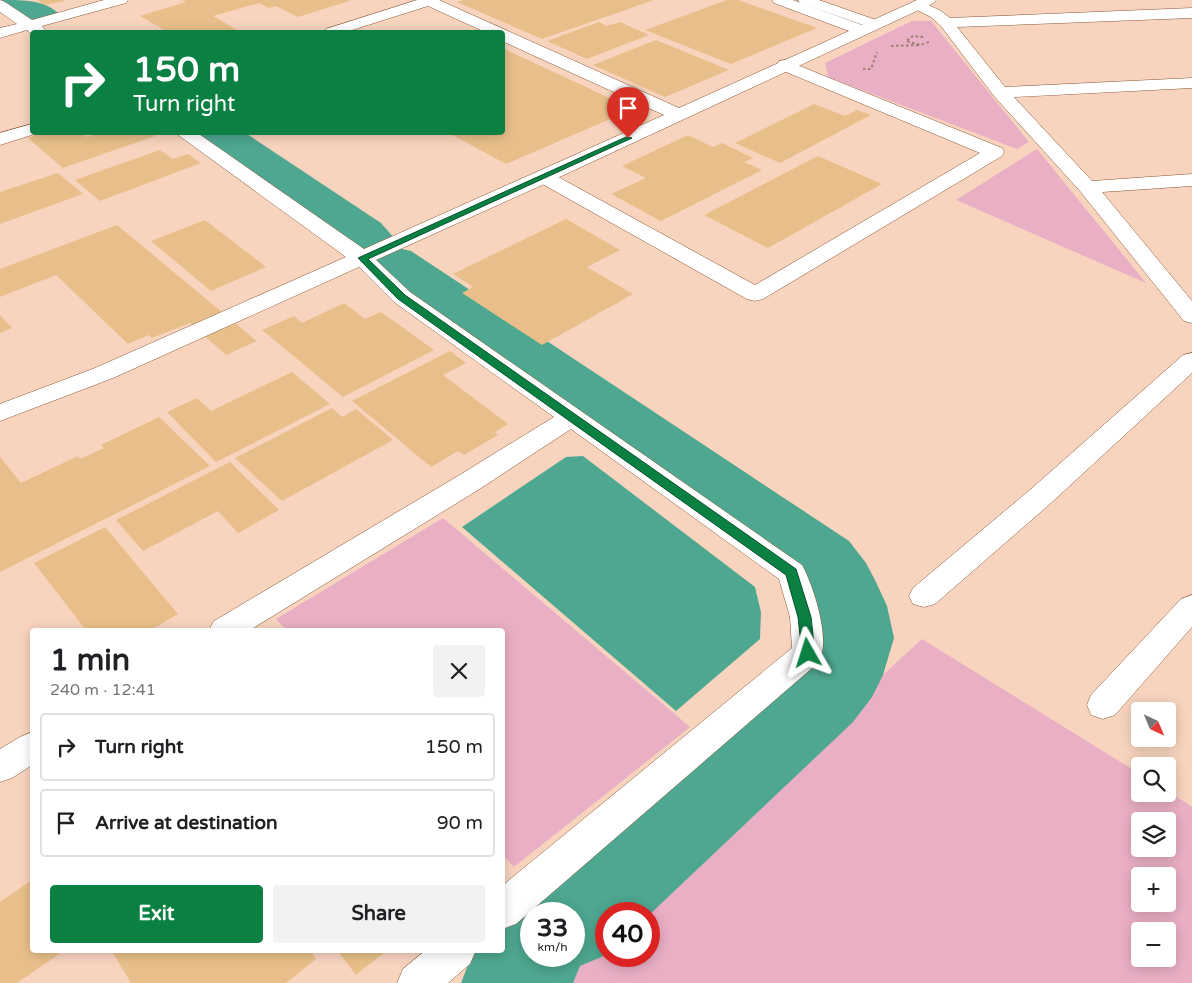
<!DOCTYPE html>
<html lang="en">
<head>
<meta charset="utf-8">
<style>
  body { margin:0; font-family:"Varela Round",sans-serif; background:#f2f2f2; color:#202124; height:100vh; display:flex; flex-direction:column; font-size:19px; white-space:nowrap }
  * { box-sizing:border-box; margin:0 }
  p { font-size:16px; color:#757577 }
  .icon { flex:none; width:28px; height:28px; fill:none; stroke:currentColor; stroke-width:2; stroke-linecap:round; stroke-linejoin:round }
  .map { position:relative; flex:1; overflow:hidden }
  .side { position:absolute; left:30px; top:628px; width:475px; height:325px; display:flex; flex-direction:column; background:#fff; border-radius:5px; box-shadow:0 2px 12px #0003 }
  .side>* { flex:none }
  .guide { position:absolute; left:30px; top:30px; width:475px; height:105px; border-radius:5px; box-shadow:0 2px 12px #0003; background:#0b8043; color:#fff; overflow:hidden }
  .needle { width:32px; rotate:136deg }
  .controls { position:absolute; left:1131px; top:702px; display:grid; gap:10px }
  .controls a { display:grid; place-items:center; width:45px; height:45px; border-radius:5px; background:#fff; box-shadow:0 2px 12px #0003; font-size:25px }
  .speed { position:absolute; left:520px; top:902px; display:flex; gap:10px; font-size:25px; font-weight:700; text-align:center }
  .speed>* { display:grid; place-content:center; width:65px; height:65px; border-radius:50%; background:#fff; box-shadow:0 2px 12px #0003; line-height:1 }
  .speed small { font-size:12px; font-weight:400 }
  .speed .limit { border:8px solid #d22; background:#fff; color:#111 }
  .pin { position:absolute; display:grid; place-items:center; width:42px; height:42px; color:#fff; margin:-51px -21px; border-radius:50% 50% 50% 0; rotate:-45deg; box-shadow:0 0 5px #0007 }
  .pin .icon { rotate:45deg }
  .me { position:absolute; width:55px; margin:-28px; rotate:354deg; stroke-linejoin:round; filter:drop-shadow(0 0 4px #0008) }
  .turn { display:flex; align-items:center; gap:18px; height:105px; padding:0 20px; font-size:22px }
  .turn .icon { width:65px; height:65px; stroke-width:2.5 }
  .turn b { display:block; font-size:35px; line-height:42px }
  .round { display:grid; place-items:center; flex:none; width:52px; height:52px; border-radius:5px; background:#f2f2f2 }
  .overview { display:flex; align-items:center; justify-content:space-between; height:85px; padding:0 20px }
  h1 { font-size:30px; font-weight:800; line-height:38px }
  .cta { display:flex; gap:10px; margin-top:auto; padding:10px 20px }
  .cta a { flex:1; height:58px; border-radius:5px; background:#0b8043; color:#fff; font-size:20px; font-weight:800; line-height:58px; text-align:center }
  .cta a+a { background:#f2f2f2; color:#202124 }
  ul { padding:0; list-style:none }
  li { display:flex; align-items:center; gap:15px; height:68px; margin:0 10px 8px; padding:0 10px; border:2px solid #e0e0e0; border-radius:5px }
  li div { flex:1 }
  li b { display:block; font-size:19px }
  li em { font-style:normal }
  .map>svg:first-child { display:block }
  .green { fill:#e9afc5; fill-rule:evenodd }
  .water { fill:#4ea790 }
  .lines { fill:none; stroke-linecap:round; stroke-linejoin:round }
  .river { fill:#4ea790; fill-rule:evenodd }
  .building { fill:#e8bf8a }
  .minor-casing { stroke:#885633; stroke-width:1 }
  .tertiary-casing { stroke:#885633; stroke-width:1 }
  .path { stroke:#9d806d; stroke-width:2; stroke-dasharray:2.5 2.5; stroke-linecap:butt }
  .minor { fill:#fff; fill-rule:evenodd }
  .tertiary { fill:#fff; fill-rule:evenodd }
  .route { fill:#0b8043; stroke:#07532c }
</style>
</head>
<body>
<div class="map">
<svg width="1192" height="983" viewBox="0 0 1192 983">
  <rect width="100%" height="100%" fill="#f8d4be"/>
  <g class="green">
    <path d="M912,21H931L1029,142L1017,149L828,77L825,63Z"/>
    <path d="M1037,149L1146,283L956,200Z"/>
    <path d="M443,518L690,727L514,867L503,855L502,630H287L276,619Z"/>
    <path d="M922,639L1140,774V794H1168V791L1192,807V983H547L606,928V956H649V914H622ZM1168,821V849H1140V821ZM1168,876V904H1140V876ZM1140,931H1168V959H1140Z"/>
  </g>
  <path class="water" d="M583,456L755,587L761,612L760,639L676,711L462,527L566,457Z"/>
  <g class="lines">
    <g class="river">
      <path d="M2,0C25,0 45,0 59,14L54,22C33,27 15,18 2,0Z"/>
      <path d="M193,132H244L381,223L395,239L389,248L393,247L411,251L849,541L866,563L876,582L887,606L894,638L883,675L872,697L853,722L649,915L606,914V955L580,966L573,983H461L474,950H502V925L534,911L542,893L799,676C808,665 816,655 819,640C823,625 811,589 801,578C795,571 787,566 780,561L375,273L367,262L374,253L352,250L347,243L199,141ZM531,914H574V956H531Z"/>
    </g>
  </g>
  <g class="building">
    <path d="M37,0H63L64,1L45,5Z"/>
    <path d="M182,0H352L298,17L276,6L269,8L259,3L213,16L237,30L228,32H163L166,31L140,16L186,2Z"/>
    <path d="M463,0H654L542,39L457,2Z"/>
    <path d="M727,0H738L817,28L731,64L645,30Z"/>
    <path d="M599,22L607,26L620,22L649,35L587,59L547,41Z"/>
    <path d="M656,40L729,70L665,97L593,65Z"/>
    <path d="M502,48L633,109L506,164L447,132H502Z"/>
    <path d="M814,104L845,116L857,110L871,115L780,163L735,143Z"/>
    <path d="M43,132H82L87,137L101,132H150L155,136L63,168L28,138Z"/>
    <path d="M688,135L713,147L722,143L753,158L744,162L762,170L661,221L611,194L646,178L622,166Z"/>
    <path d="M160,150L173,159L188,154L201,163L100,201L75,180Z"/>
    <path d="M818,156L882,184L768,248L704,215Z"/>
    <path d="M58,173L83,194L0,224V192Z"/>
    <path d="M566,219L620,250L587,267L633,294L542,345L462,293L473,287L453,274Z"/>
    <path d="M205,220L266,267L211,291L151,241Z"/>
    <path d="M117,225L257,341L226,355L190,323L152,338L149,335L128,344L56,275L0,297V269Z"/>
    <path d="M344,303L365,319L381,312L434,350L343,397L262,330L294,316L302,323Z"/>
    <path d="M0,315L12,328L0,333Z"/>
    <path d="M450,351L466,363L443,375L508,424L495,432L498,435L464,455L458,451L431,467L352,401Z"/>
    <path d="M292,372L330,404L216,462L167,412L197,398L211,411Z"/>
    <path d="M332,408L342,417L356,409L393,440L282,501L235,458Z"/>
    <path d="M159,417L210,466L0,572V457L21,483L78,456L80,459L104,448L101,445Z"/>
    <path d="M230,462L279,510L238,533L218,511L143,551L116,520Z"/>
    <path d="M105,527L178,614L151,630H86L34,563Z"/>
    <path d="M32,880V950H65L17,983H0V902Z"/>
    <path d="M111,950H310L316,959L286,983H131Z"/>
    <path d="M337,950H387L356,975Z"/>
  </g>
  <g class="lines">
    <g class="minor-casing">
      <g id="minor">
        <path d="M798,0H819L879,21L882,24L879,27H869L800,3Z"/>
        <path d="M918,0L941,11L950,18L1192,8V18L957,27L1005,87L1192,78V88L1014,97L1092,181L1192,174V186L1102,192L1192,301V323L1184,321L1080,191L994,96L941,26L931,17L913,8L910,5L913,2Z"/>
        <path d="M785,60L1002,148L1004,152L1002,156L763,299L755,301L747,299L537,181L534,177L537,173L544,171L551,173L755,285L980,153L779,69L777,65L779,61Z"/>
        <path d="M1192,353V373L1051,503L935,604L924,607L913,604L909,596L913,588L1031,489L1183,355Z"/>
        <path d="M1192,595V627L1115,715L1103,719L1091,715L1087,705L1091,695L1181,599Z"/>
      </g>
    </g>
    <g class="tertiary-casing">
      <g id="tertiary">
        <path d="M0,0L5,2L32,20L104,0H128L126,3L42,26L46,31L45,32H32V34L27,30L0,38V28L17,24L0,12Z"/>
        <path d="M417,0H439L679,108L849,31L774,3L772,0H793L862,25L917,0H936L934,3L551,181L376,260L410,292L802,565C814,587 831,640 819,662L516,924L502,929V886L792,648L790,617L779,579L571,429L478,490L250,630H209L214,621L458,476L554,417L394,302L359,267L113,378L0,421V404L95,368L346,257L174,132H196L364,249L664,115L502,41V32H485L428,6L346,32H324L326,29Z"/>
        <path d="M32,124V132L38,133L0,145V133Z"/>
        <path d="M32,732V765L12,778L0,782V749L20,737Z"/>
        <path d="M426,950H476L470,964L448,983H397L403,969Z"/>
      </g>
    </g>
    <g class="path">
      <path d="M923,37L913,36L906,41L920,45L929,42"/>
      <path d="M891,46L920,45"/>
      <path d="M863,69H871L877,52"/>
    </g>
    <use href="#minor" class="minor"/>
    <use href="#tertiary" class="tertiary"/>
  </g>
  <path class="route" d="M626,137L632,138L368,259L405,295L796,569L811,617L815,653L813,656L808,658L804,656L802,653L798,617L786,575L398,299L358,258Z"/>
</svg>
<div class="controls">
<a><svg class="needle" viewBox="-14 -14 28 28"><path d="M0-13l5 13h-10z" fill="#e53935"/><path d="M0 13l5-13h-10z" fill="#757577"/></svg></a>
<a><svg class="icon" aria-label="search" viewBox="0 0 24 24"><circle cx="10" cy="10" r="6"/><path d="M15 15l6 6"/></svg></a>
<a><svg class="icon" aria-label="layers" viewBox="0 0 24 24"><path d="M12 4l9 5-9 5-9-5zM3 14l9 5 9-5"/></svg></a>
<a>+</a>
<a>−</a>
</div>
<div class="speed"><div>33<small>km/h</small></div><div class="limit">40</div></div>
<div class="pin" style="left:628px;top:138px;background:#d93025"><svg class="icon" aria-label="arrive" viewBox="0 0 24 24"><path d="M6 21V4h12l-3 4 3 4H6"/></svg></div>
<svg class="me" style="left:808px;top:653px" viewBox="-20 -20 40 40"><path d="M0-17L14 15 0 8-14 15z" fill="#0b8043" stroke="#fff" stroke-width="4"/></svg>
<div class="guide">
<div class="turn"><svg class="icon" aria-label="right" viewBox="0 0 24 24"><path d="M7 20v-9h11M14 6l5 5-5 5"/></svg><div><b>150 m</b>Turn right</div></div>
</div>
<section class="side">
<div class="overview"><div><h1>1 min</h1><p>240 m · 12:41</p></div><a class="round"><svg class="icon" aria-label="close" viewBox="0 0 24 24"><path d="M6 6l12 12M18 6L6 18"/></svg></a></div>
<ul>
<li><svg class="icon" aria-label="right" viewBox="0 0 24 24"><path d="M7 20v-9h11M14 6l5 5-5 5"/></svg><div><b>Turn right</b></div><em>150 m</em></li>
<li><svg class="icon" aria-label="arrive" viewBox="0 0 24 24"><path d="M6 21V4h12l-3 4 3 4H6"/></svg><div><b>Arrive at destination</b></div><em>90 m</em></li>
</ul>
<div class="cta"><a>Exit</a><a>Share</a></div>
</section>
</div>
</body>
</html>
